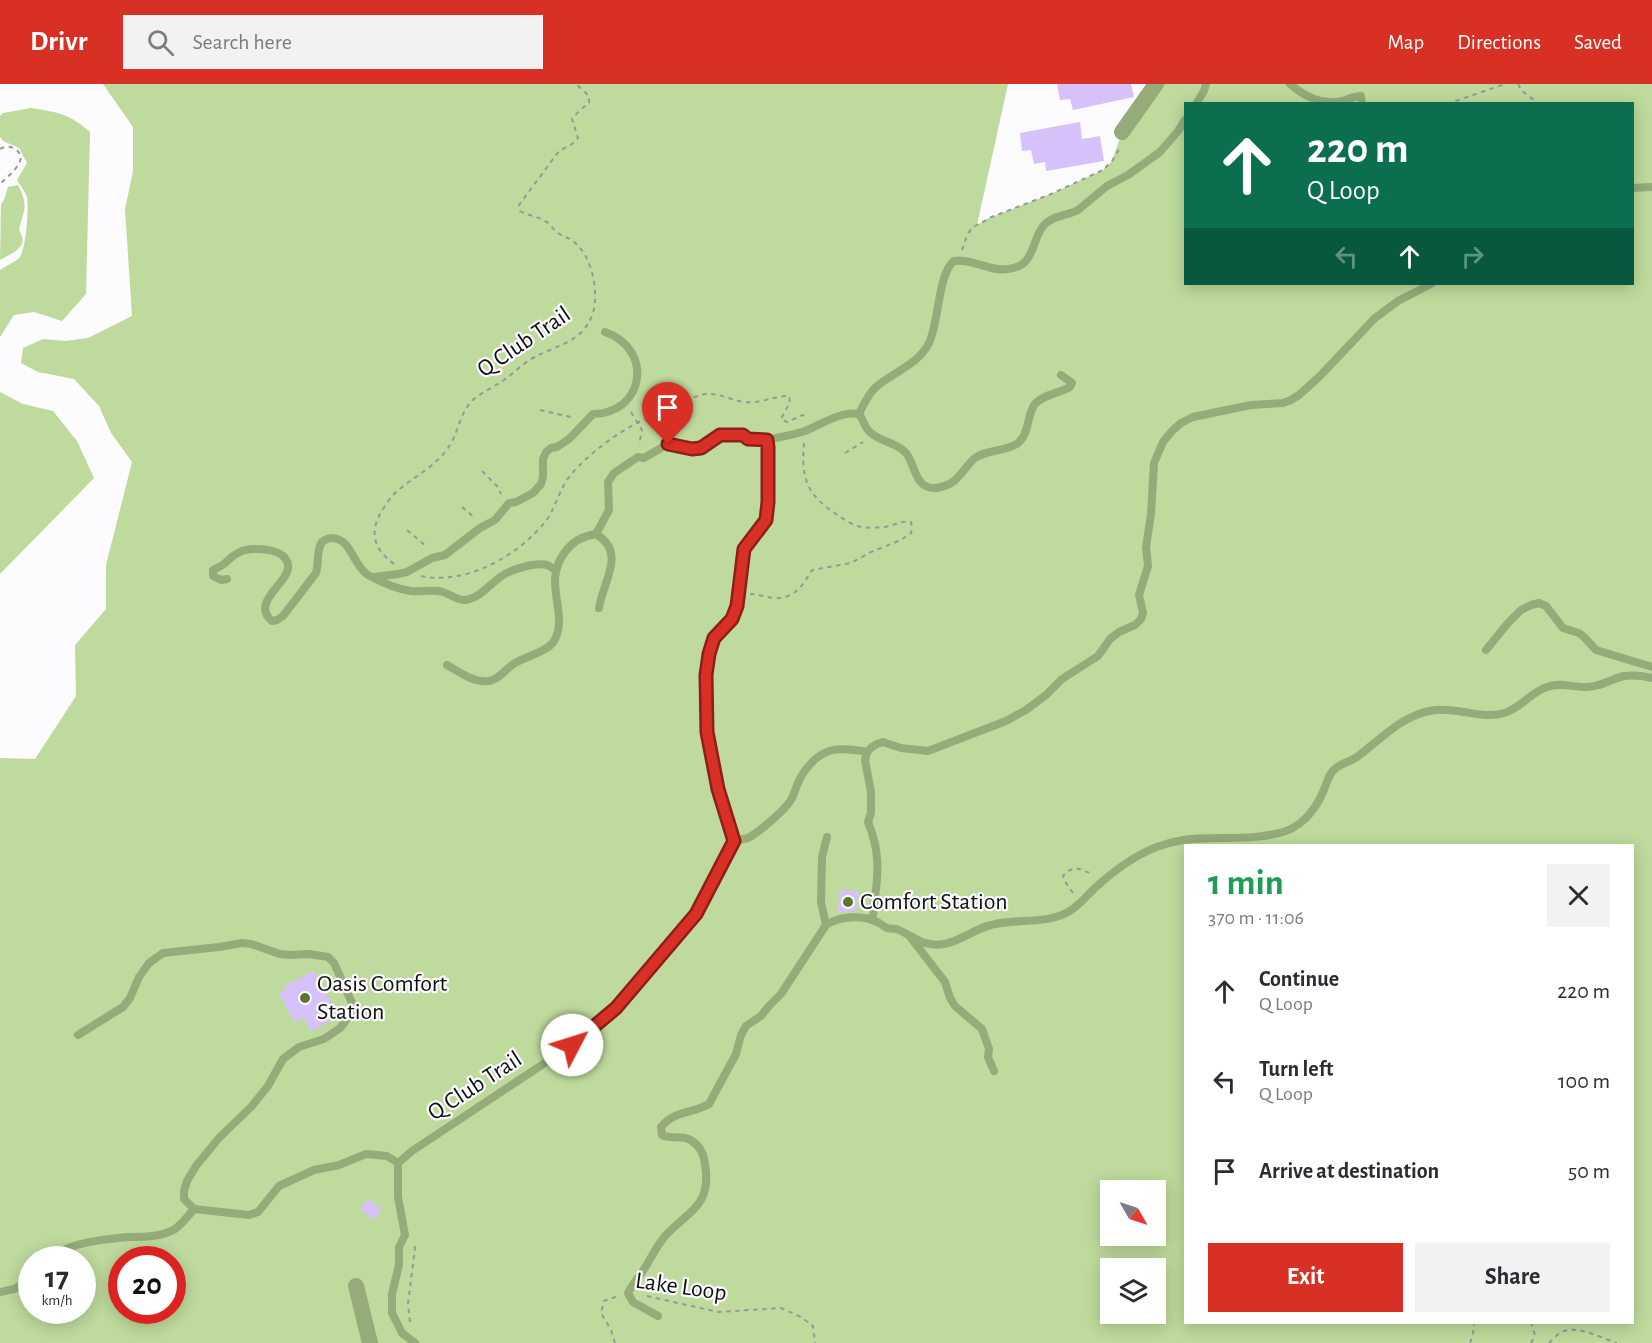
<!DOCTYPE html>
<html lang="en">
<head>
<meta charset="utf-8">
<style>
  body { margin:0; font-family:"Alegreya Sans",sans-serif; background:#f2f2f3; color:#2b2b33; height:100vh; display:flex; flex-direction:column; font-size:22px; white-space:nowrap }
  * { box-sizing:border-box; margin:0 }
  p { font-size:20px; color:#7c7c81 }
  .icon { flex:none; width:33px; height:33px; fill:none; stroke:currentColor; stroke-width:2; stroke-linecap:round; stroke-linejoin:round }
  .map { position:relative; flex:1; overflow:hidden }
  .panel { position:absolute; left:1184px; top:760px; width:450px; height:480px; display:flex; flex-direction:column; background:#fff; border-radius:0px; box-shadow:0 3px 15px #0003 }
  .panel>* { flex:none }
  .guide { position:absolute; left:1184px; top:18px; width:450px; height:183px; border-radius:0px; box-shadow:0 3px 15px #0003; background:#0b6e4f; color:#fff; overflow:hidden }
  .needle { width:39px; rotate:129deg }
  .buttons { position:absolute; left:1100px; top:1096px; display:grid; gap:12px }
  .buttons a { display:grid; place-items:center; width:66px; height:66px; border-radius:0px; background:#fff; box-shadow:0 3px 15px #0003; font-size:30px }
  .speed { position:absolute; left:18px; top:1162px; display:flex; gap:12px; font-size:30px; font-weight:700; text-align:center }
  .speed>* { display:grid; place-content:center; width:78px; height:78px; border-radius:50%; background:#fff; box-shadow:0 3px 15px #0003; line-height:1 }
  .speed small { font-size:15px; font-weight:400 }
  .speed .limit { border:9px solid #d22; background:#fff; color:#111 }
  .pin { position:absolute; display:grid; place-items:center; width:51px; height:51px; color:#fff; margin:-62px -26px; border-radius:50% 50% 50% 0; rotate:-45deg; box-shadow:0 0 6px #0007 }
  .pin .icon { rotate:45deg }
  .me { position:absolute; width:66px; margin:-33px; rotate:50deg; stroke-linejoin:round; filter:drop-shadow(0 0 4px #0008) }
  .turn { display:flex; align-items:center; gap:21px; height:126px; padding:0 24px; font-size:27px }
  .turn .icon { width:78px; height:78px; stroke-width:2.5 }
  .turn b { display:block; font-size:42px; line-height:51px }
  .lanes { display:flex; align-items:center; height:57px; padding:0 24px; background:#0003; justify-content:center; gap:30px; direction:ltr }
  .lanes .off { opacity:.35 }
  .round { display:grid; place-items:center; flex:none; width:63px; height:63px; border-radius:0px; background:#f2f2f3 }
  .summary { display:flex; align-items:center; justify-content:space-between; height:102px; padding:0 24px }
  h1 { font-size:36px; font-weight:600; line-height:45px; color:#1e9e55 }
  .button { display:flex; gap:12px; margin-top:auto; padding:12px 24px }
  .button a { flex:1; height:69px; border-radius:0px; background:#d93025; color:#fff; font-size:24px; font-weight:600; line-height:69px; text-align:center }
  .button a+a { background:#f2f2f3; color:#2b2b33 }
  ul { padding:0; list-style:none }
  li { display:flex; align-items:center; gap:18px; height:90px; padding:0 24px }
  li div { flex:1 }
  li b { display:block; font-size:22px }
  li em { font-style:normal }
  header { display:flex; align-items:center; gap:36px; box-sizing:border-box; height:84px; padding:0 30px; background:#d93025; color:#fff }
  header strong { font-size:28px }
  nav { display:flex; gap:33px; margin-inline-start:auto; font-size:21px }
  .search { width:420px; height:54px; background:#f2f2f3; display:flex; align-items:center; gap:15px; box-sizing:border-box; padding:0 21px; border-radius:0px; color:#7c7c81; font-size:22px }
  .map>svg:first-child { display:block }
  .green { fill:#beda9c; fill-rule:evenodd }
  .building { fill:#d7c1fa }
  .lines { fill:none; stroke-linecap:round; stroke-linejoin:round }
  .path { stroke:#98989a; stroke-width:2; stroke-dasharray:4.5 4.5; stroke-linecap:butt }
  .service { stroke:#95ab7a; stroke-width:8 }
  .minor { stroke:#95ab7a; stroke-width:16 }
  .route-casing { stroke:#8d1f18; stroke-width:15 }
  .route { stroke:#d93025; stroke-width:10 }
  .poi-dot { fill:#59762c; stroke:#fcfbfe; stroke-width:2 }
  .labels { text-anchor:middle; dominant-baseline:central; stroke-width:4.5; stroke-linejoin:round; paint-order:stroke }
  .street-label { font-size:24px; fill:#0f0f11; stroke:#fcfbfe }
  .poi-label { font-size:24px; fill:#0f0f11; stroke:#fcfbfe; text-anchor:start }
</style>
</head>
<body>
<header>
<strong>Drivr</strong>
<div class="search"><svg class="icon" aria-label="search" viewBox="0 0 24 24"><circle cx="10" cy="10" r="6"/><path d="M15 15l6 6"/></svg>Search here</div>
<nav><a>Map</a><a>Directions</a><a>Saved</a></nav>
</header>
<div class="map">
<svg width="1652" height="1259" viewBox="0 0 1652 1259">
  <rect width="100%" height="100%" fill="#fcfbfe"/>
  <g class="green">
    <path d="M103,0H1008L977,141L989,134L1051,110L1103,86L1112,77L1122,48L1156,0H1652V1259H0V674L35,675L76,612L75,561L106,525V481L132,378L111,349L99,322L74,295L38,288L21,279L23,264L43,255L65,257L88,254L132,232L125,125L133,87V43ZM1185,20H1632V200H1185ZM1185,762H1632V1239H1185ZM1110,1107H1155V1152H1110ZM32,1176H82V1227H32ZM122,1176H172V1227H122ZM1110,1185H1155V1230H1110Z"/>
    <path d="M31,24C57,28 70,30 90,48L86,210L62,237L34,228L14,231L0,253V186C5,182 16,178 20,173C26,165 29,123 27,113C25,107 20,101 17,96L27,79L19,64L3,57L0,53V32L3,29Z"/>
    <path d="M18,101C29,123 24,124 19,146C30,164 12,169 0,176L1,120L4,116L8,103Z"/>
    <path d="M0,308L23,320L53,327L77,357L94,394L0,490Z"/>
  </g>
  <g class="building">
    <path d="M1057,0H1131L1134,13L1073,26L1070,15L1060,16Z"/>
    <path d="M1080,38L1082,55L1100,52L1104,77L1046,87L1045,78L1034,80L1031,66L1022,67L1020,49Z"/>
    <path d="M840,806L858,807L856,827L837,828Z"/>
    <path d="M314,887L331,919L321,924L329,938L311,947L304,934L294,938L279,909L286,906L284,902Z"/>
    <path d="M369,1115L382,1126L373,1136L360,1125Z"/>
  </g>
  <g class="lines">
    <g class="path">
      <path d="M1518,0L1521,6L1534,16L1533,20"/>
      <path d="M1447,20L1505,0"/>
      <path d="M0,65C11,58 27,69 18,81C14,88 6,94 0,100"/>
      <path d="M962,166C965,158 967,147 975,142C980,139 984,138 989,134L1051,110L1103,86L1112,77L1121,62"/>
      <path d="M540,326L575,334"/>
      <path d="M631,328L642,346L639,361"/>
      <path d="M646,336L662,350"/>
      <path d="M845,369L863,358"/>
      <path d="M482,387L497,402L501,410"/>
      <path d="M462,423L475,434"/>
      <path d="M407,446L427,463"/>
      <path d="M394,480C371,463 369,445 385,422C388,417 392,412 396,408C413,393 435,383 448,364C459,349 459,329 473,316C482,308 494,303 504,296C514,289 522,280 533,274C547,266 564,262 577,252C588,244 595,229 595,216C596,195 589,167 570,155C566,153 562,152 558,149C553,146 551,140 545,137C537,132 529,132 520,127L519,121L559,67L572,60L578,54L572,35L580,26L589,19V12L576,0"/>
      <path d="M421,492C466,502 522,470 548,434C554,425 557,414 562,405C566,396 574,386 581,380C597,364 618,349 637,339C649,333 663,329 675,323C682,320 688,315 695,313C715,305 725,315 744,318C759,320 774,312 789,312L790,318L781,335L787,338L803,331L807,333"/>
      <path d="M750,510C759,510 771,515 780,514C798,511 803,500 812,486L851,479L871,468L901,456L911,449L912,444L911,438C900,437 898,440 889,442C881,444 868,444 861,443C852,441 843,435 836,430C806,410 801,394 804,359"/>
      <path d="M1073,809L1064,796L1063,792C1073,780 1082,785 1093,791"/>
      <path d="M647,1212L718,1228L781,1224L801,1233L813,1242L815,1259"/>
      <path d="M410,1238L408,1220L415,1164L414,1160"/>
      <path d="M615,1259L611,1246L601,1229L604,1217L618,1212"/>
      <path d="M1470,1259L1473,1250L1474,1239"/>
      <path d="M1531,1259L1535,1251L1531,1239"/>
      <path d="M1549,1259C1553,1255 1559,1248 1564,1247C1581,1242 1601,1254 1617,1259"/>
    </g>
    <g class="service">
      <path d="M1290,0C1305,13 1322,22 1342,17C1349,15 1354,12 1361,12L1362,20"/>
      <path d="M1196,20L1204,7L1206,0"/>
      <path d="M1632,104L1652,103"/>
      <path d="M859,330C864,336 864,344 871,349C881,358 898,359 906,369C914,379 915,399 928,403C932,405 937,404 941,403C959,399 963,384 975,374C988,365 1006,368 1018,359C1029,350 1027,333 1034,321C1041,311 1060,309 1070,303L1072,299L1061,291"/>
      <path d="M767,356C779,353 793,351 805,347C823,340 839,327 859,330C864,320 868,310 876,303C893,288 918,281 929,259C939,239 938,189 954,177C972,174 989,188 1008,185C1036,182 1030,158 1044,141C1053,131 1067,132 1078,126L1107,102L1128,91L1160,68L1178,47L1185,36"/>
      <path d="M374,493L398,490L407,488L432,474L445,471L480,444L495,436L509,419L516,418L533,409L541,400L543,393V375L546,368L551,364L557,363L569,355L593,330C645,329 654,265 605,248"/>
      <path d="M227,495L221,496L213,492V486C217,484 222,482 225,479C230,475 234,470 240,468C252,462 286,464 288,481C291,498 249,518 272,537L277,536L283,532L316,489C319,480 316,466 322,458C325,455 327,455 330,454C352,453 352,481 368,491C381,498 395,505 411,507C421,508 433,505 443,508C450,510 456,516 464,516C479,515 489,501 499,494C508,486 535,478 547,481C549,482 554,485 555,486"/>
      <path d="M1486,566L1508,539L1521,526L1531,521L1539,519L1546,522L1563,544L1579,549L1584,553L1596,566L1652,583"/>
      <path d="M447,581C459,588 474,599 489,597C499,596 506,584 515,579C526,572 547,568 554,557C570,530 541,499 565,468C572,458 583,452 596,450C627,469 603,497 599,524"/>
      <path d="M734,757C739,756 744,755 748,754C758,749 785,726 791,716C795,708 797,699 802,691C820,663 837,662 867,668"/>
      <path d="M872,836C874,829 874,821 875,813C879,786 879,764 868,738L871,729V708L865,676L867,668L872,663L877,660L883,658L901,664L928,667L1006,637L1026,626L1046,611L1062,595L1098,572L1110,555L1119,548L1135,541L1141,535L1143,529L1139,511L1148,482L1146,463L1151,430L1154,379L1163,358L1172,347L1181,339L1193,333L1251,321L1283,319L1291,316L1299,311L1320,292L1375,234L1398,217L1431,200"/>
      <path d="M826,841L821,818L822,773L827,753"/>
      <path d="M911,854L945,898L950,914L955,922L982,945L989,965L988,973L994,987"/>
      <path d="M78,951L123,923L130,914L139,893L149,879L163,869L219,863L242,859L251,860L280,870L290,871L309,870L328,873L334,879L352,919L351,930L340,944L324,955L299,963L283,975L268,1002L251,1023L219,1054L196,1082L187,1097L184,1107V1115L194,1125L249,1131L258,1128L279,1102L314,1086L339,1081L366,1070L387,1072L398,1079"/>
      <path d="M398,1079L412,1067L572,961L616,924L696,830L734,757L719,705L707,648L706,591L709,570L714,554L732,535L737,522L745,465L766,436L768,418L769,377L767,356L748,355L743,351L719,352L701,364L691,365L668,360L644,374L638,373L614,389L608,398L609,426L596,450"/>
      <path d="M398,1079V1113L405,1151L399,1163V1181L392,1210V1229L402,1249L415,1259"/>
      <path d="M54,1176C58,1171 62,1167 68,1164C81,1158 114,1154 128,1153C143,1153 162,1153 175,1145C182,1140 188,1132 194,1125"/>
      <path d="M0,1208L14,1205L32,1195"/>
      <path d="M658,1232L633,1218L628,1209C633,1199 640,1192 646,1182C652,1172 658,1160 666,1151C690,1126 712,1121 705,1080C704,1071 700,1062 692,1057C683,1050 671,1056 662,1051L661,1043C675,1026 692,1030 709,1020L736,970L741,951L746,942L761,932L769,922L781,910L826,841C840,832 864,830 879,839C882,840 884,843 887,844C890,845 893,844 896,845C913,851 923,864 944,860C961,857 974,845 991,841C1016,834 1045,841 1068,828C1079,822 1087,811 1096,803C1116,785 1140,767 1166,760C1205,748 1247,760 1286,747C1305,740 1318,722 1325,703C1328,696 1329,689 1336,684C1342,679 1350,678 1357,673C1381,655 1403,630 1435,626C1459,623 1481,636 1504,629C1521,624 1531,608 1547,603C1560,598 1572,603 1584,603C1598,604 1611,595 1624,592C1633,591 1644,592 1652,594"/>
    </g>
    <g class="minor">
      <path d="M1122,48L1156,0"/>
      <path d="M356,1202L370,1259"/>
    </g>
  </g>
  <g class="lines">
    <g class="route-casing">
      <path id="route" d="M572,961L616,924L696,830L734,757L718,705L707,648L706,591L709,570L714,554L732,535L737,522L744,465L766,436L768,418V363L767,356L748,355L743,351H720L701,364L692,365L668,360"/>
    </g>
    <use href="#route" class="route"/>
  </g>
  <g class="poi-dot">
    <circle cx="848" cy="818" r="6"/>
    <circle cx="305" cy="914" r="6"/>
  </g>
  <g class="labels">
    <g class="street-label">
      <text transform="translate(524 258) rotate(-34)">Q Club Trail</text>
      <text transform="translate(475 1002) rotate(-33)">Q Club Trail</text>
      <text transform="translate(681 1203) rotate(8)">Lake Loop</text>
    </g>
    <g class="poi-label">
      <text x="860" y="818">Comfort Station</text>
      <text x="317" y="900">Oasis Comfort<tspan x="317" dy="28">Station</tspan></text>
    </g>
  </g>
</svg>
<div class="buttons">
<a><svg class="needle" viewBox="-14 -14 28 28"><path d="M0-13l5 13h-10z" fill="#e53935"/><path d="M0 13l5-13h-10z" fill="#7c7c81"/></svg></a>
<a><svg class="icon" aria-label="layers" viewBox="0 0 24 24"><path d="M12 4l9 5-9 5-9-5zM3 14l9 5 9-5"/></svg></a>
</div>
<div class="speed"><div>17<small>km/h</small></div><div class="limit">20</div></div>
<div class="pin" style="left:668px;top:360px;background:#d93025"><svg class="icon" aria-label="arrive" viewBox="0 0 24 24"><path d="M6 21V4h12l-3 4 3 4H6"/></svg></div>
<svg class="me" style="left:572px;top:961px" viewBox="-20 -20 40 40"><circle r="19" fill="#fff"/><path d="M0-13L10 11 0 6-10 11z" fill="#d93025"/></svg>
<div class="guide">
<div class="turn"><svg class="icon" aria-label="ahead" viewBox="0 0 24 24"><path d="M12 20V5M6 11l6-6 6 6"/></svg><div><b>220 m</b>Q Loop</div></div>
<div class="lanes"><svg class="icon off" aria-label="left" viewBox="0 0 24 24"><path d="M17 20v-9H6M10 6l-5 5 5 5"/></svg><svg class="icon" aria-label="ahead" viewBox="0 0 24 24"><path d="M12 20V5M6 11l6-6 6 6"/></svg><svg class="icon off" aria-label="right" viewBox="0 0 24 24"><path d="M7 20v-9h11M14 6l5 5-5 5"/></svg></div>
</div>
<section class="panel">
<div class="summary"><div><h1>1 min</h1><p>370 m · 11:06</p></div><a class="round"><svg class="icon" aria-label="close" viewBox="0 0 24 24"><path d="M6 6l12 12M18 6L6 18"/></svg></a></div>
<ul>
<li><svg class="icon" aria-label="ahead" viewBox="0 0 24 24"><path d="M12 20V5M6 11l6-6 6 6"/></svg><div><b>Continue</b><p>Q Loop</p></div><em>220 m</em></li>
<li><svg class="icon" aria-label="left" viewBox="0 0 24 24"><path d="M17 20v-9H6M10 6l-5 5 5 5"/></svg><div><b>Turn left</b><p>Q Loop</p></div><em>100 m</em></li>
<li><svg class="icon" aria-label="arrive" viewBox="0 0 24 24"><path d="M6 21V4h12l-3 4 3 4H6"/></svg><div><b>Arrive at destination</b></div><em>50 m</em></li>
</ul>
<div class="button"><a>Exit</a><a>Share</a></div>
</section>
</div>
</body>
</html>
